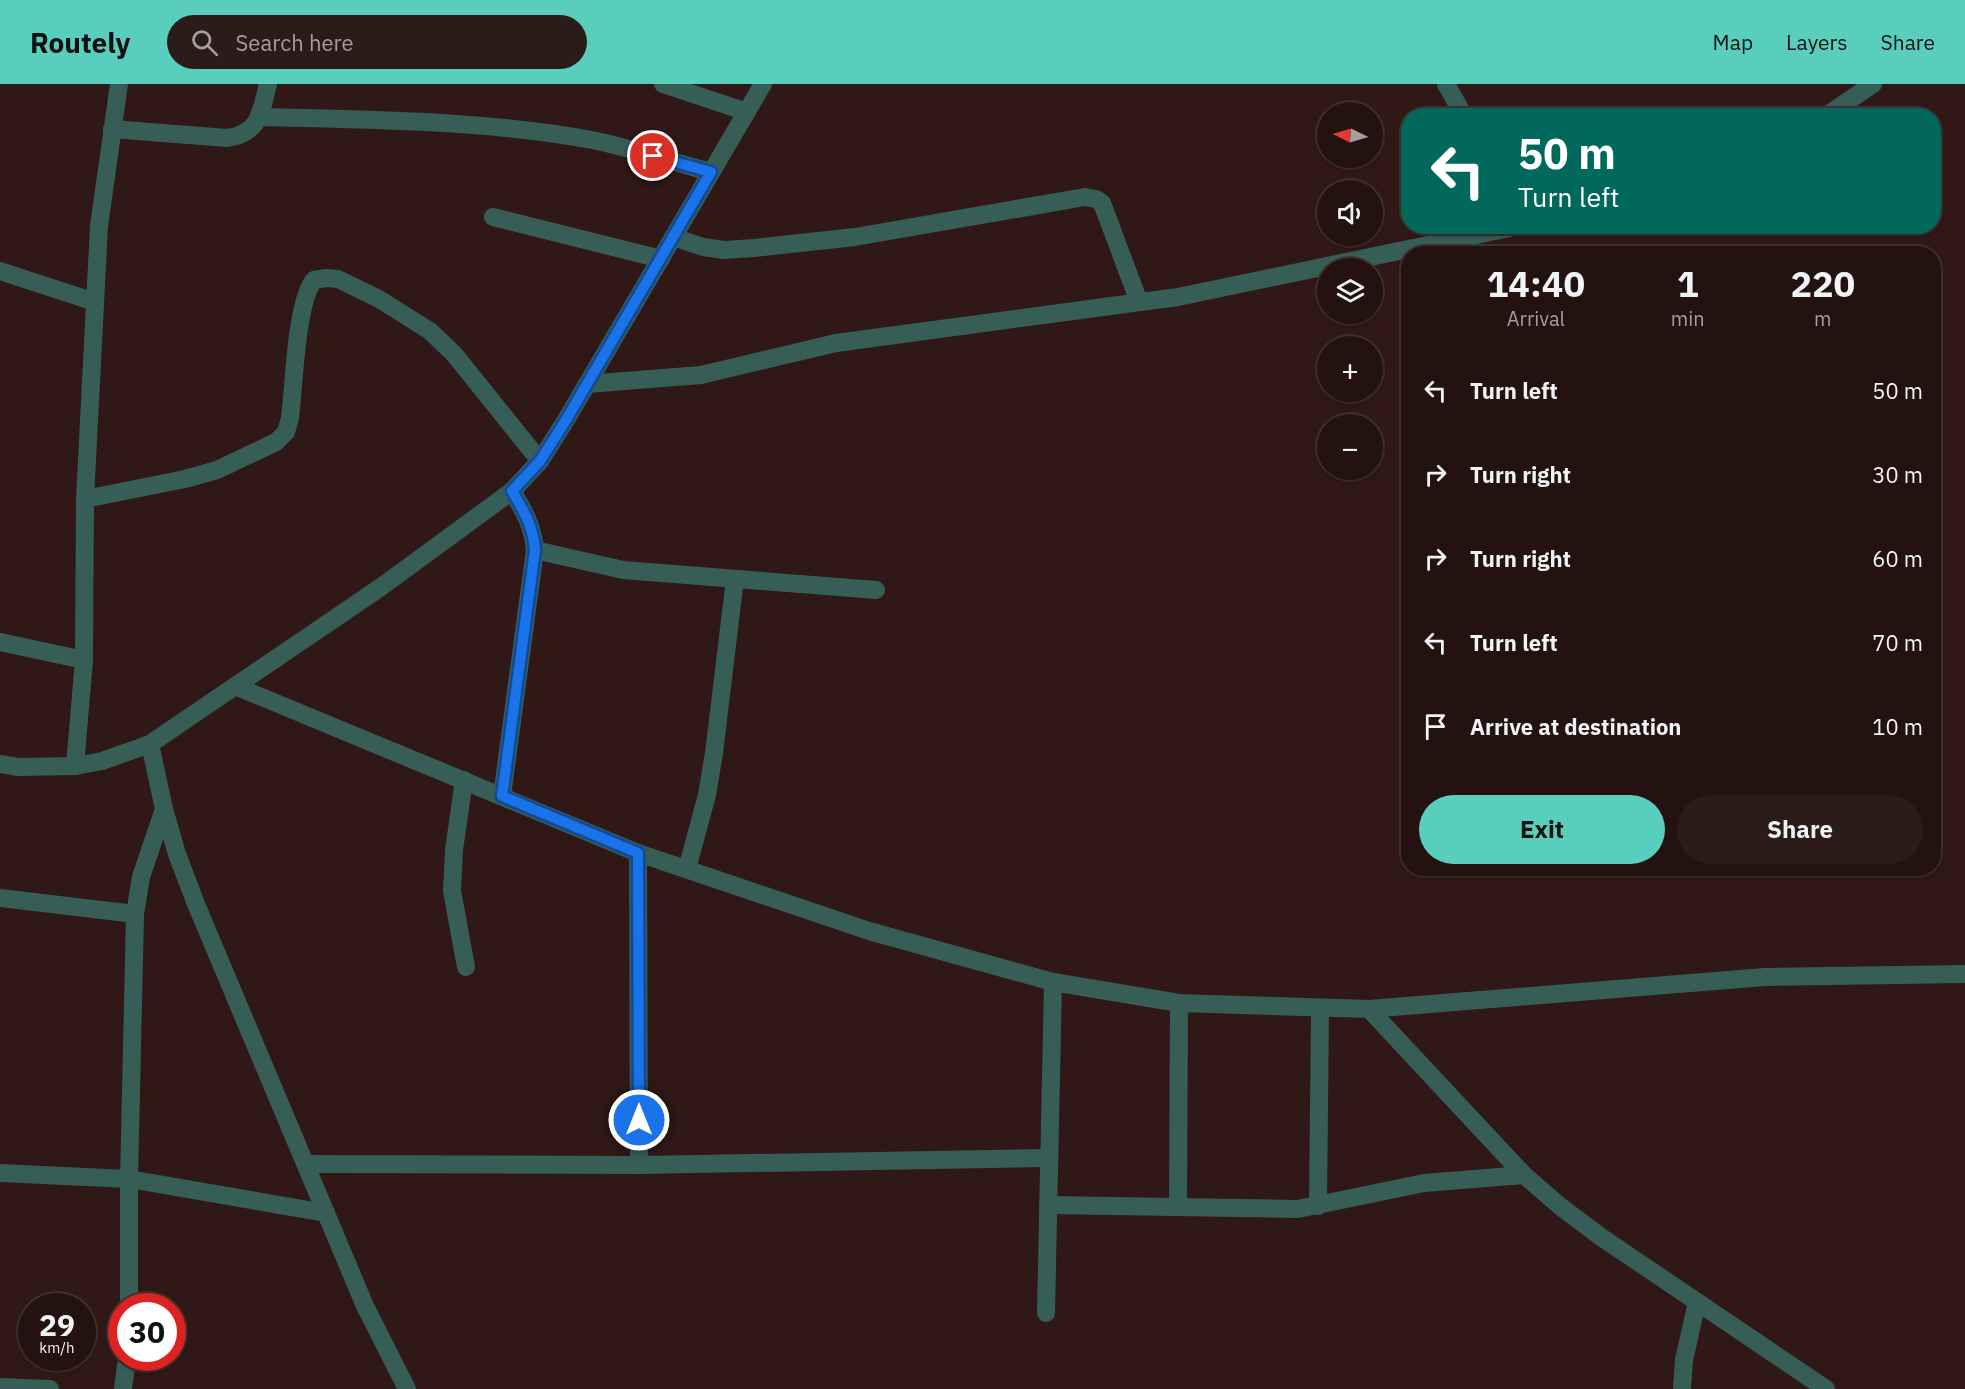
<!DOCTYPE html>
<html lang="en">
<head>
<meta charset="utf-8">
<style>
  body { margin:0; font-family:"IBM Plex Sans",sans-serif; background:#2b1b19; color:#f1f3f6; height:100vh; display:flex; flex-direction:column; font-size:22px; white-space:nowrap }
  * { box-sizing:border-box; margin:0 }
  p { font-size:20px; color:#a39e9f }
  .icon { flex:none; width:33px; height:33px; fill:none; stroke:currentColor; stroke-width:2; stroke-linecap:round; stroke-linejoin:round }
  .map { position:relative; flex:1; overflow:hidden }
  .side { position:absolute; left:1401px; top:162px; width:540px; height:630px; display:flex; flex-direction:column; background:#231210; border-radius:24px; box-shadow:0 2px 4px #0004,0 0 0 2px #403230 }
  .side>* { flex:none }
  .top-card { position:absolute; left:1401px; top:24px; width:540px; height:126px; border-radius:24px; box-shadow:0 2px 4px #0004,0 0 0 2px #403230; background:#00695c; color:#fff; overflow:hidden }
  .needle { width:39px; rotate:275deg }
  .buttons { position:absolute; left:1317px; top:18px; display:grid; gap:12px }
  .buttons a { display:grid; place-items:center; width:66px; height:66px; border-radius:50%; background:#231210; box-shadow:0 2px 4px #0004,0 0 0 2px #403230; font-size:30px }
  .speed { position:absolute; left:18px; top:1209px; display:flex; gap:12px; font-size:30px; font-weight:700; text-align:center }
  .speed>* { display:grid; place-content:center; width:78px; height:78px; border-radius:50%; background:#231210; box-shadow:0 2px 4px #0004,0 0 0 2px #403230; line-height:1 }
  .speed small { font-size:15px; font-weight:400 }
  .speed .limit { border:9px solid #d22; background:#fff; color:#111 }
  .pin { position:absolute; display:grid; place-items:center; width:51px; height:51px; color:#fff; margin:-26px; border:3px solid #fff; border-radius:50%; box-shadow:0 2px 6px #0007 }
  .me { position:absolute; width:66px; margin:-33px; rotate:0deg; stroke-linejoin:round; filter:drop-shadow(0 0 4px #0008) }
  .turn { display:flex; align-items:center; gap:21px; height:126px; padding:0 18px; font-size:27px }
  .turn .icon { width:78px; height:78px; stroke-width:2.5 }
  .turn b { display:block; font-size:42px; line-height:51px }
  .eta { display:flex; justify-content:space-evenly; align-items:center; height:102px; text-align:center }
  .eta b { font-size:36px; font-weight:700; line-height:42px }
  .cta { display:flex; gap:12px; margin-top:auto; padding:12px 18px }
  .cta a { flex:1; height:69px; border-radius:36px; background:#5acebd; color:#111; font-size:24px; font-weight:700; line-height:69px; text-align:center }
  .cta a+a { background:#2b1b19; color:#f1f3f6 }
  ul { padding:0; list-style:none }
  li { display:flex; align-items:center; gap:18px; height:84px; padding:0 18px }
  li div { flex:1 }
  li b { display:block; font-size:22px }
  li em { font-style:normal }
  header { display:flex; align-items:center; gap:36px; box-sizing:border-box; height:84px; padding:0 30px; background:#5acebd; color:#111 }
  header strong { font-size:28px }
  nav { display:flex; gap:33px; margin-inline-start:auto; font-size:21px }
  .search { width:420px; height:54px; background:#2b1b19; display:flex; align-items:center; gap:15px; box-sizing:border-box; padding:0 21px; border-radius:33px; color:#a39e9f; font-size:22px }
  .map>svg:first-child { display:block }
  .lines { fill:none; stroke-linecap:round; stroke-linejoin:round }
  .minor { stroke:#375d57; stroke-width:18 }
  .route-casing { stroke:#114b97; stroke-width:15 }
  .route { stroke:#1a73e8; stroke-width:10 }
</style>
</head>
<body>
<header>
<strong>Routely</strong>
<div class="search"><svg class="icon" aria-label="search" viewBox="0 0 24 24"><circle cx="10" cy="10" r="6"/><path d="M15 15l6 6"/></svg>Search here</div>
<nav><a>Map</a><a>Layers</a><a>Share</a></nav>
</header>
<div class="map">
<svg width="1965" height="1305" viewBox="0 0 1965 1305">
  <rect width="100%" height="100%" fill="#2f1816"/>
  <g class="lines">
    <g class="minor">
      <path d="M663,0L747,28"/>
      <path d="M1446,0L1464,32"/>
      <path d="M1826,32L1873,0"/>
      <path d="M260,33C370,36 483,36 592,56C632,64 672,78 711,88"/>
      <path d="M112,45L227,54C260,50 261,27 268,0"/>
      <path d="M493,133L661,175"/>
      <path d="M673,153L703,163L724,166L754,164L855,153L1085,113L1096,115L1102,119L1139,218"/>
      <path d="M0,187L95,218"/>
      <path d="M587,300L701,291L836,259L1178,213L1519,142"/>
      <path d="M85,415L185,395L217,386L276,358L286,348L290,334C294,303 296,218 314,196L326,194L338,195L379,215L430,247L454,270L540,377"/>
      <path d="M535,466L623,486L876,506"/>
      <path d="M0,558L84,576"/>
      <path d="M235,602L638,769L869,847L1053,898L1179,919L1369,925L1765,893L1965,890"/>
      <path d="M150,660L164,725L177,770L196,820L365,1222L407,1305"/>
      <path d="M0,680L18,683L75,682L102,677L150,660L381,503L512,407L540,377L566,336L763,0"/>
      <path d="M75,682L84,576L85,415L99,142L119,0"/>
      <path d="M464,696L454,766L452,807L466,883"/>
      <path d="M502,712L535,466C533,442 524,427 512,407"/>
      <path d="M638,769L639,1081"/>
      <path d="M687,785L707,711L714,669L735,495"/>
      <path d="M0,814L135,830"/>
      <path d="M1369,925L1524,1091L1561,1123L1601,1153L1826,1305"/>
      <path d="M306,1080L639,1081L1049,1074"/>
      <path d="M0,1089L129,1095L326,1129"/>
      <path d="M1048,1121L1298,1125L1424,1099L1524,1091"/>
      <path d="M1318,1122L1320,925"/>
      <path d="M1178,1123L1179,919"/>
      <path d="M129,1222V1095L135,830L141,793L164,725"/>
      <path d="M1046,1229L1053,898"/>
      <path d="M0,1303L50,1305"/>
      <path d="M123,1305L127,1274"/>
      <path d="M1682,1305L1684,1276L1697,1218"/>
    </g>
  </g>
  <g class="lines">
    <g class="route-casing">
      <path id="route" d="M639,1036L638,769L502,712L535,466C533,442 524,427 512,407L540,377L566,336L711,88L653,72"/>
    </g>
    <use href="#route" class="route"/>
  </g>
</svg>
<div class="buttons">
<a><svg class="needle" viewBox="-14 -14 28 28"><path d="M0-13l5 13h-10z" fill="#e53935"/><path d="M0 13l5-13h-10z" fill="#a39e9f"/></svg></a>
<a><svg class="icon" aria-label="sound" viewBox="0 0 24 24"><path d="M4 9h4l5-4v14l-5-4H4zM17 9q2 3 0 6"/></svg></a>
<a><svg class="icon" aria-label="layers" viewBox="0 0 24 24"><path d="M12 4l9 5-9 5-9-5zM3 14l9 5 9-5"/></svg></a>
<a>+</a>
<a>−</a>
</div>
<div class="speed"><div>29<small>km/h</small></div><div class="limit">30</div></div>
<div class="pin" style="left:653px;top:72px;background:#d93025"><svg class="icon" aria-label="arrive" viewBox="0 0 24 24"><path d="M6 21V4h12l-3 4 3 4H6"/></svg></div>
<svg class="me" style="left:639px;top:1036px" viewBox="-20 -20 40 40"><circle r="17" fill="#1a73e8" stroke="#fff" stroke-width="3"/><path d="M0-11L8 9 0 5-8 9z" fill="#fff"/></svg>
<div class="top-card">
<div class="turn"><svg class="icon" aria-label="left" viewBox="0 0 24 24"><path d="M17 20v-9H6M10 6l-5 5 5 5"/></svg><div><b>50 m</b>Turn left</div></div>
</div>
<section class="side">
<div class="eta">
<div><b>14:40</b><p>Arrival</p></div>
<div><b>1</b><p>min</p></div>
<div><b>220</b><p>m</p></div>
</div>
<ul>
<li><svg class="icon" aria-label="left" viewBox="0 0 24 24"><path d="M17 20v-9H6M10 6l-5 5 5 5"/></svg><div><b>Turn left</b></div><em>50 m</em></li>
<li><svg class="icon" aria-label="right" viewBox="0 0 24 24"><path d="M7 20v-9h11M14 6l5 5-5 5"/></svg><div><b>Turn right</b></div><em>30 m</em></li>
<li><svg class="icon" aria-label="right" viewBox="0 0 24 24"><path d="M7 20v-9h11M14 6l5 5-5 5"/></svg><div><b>Turn right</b></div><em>60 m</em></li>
<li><svg class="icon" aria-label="left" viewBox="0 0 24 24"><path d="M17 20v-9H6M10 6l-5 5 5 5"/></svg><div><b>Turn left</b></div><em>70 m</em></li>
<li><svg class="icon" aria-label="arrive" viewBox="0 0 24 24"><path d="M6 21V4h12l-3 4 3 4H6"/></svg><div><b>Arrive at destination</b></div><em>10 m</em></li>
</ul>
<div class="cta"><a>Exit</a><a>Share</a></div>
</section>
</div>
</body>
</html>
